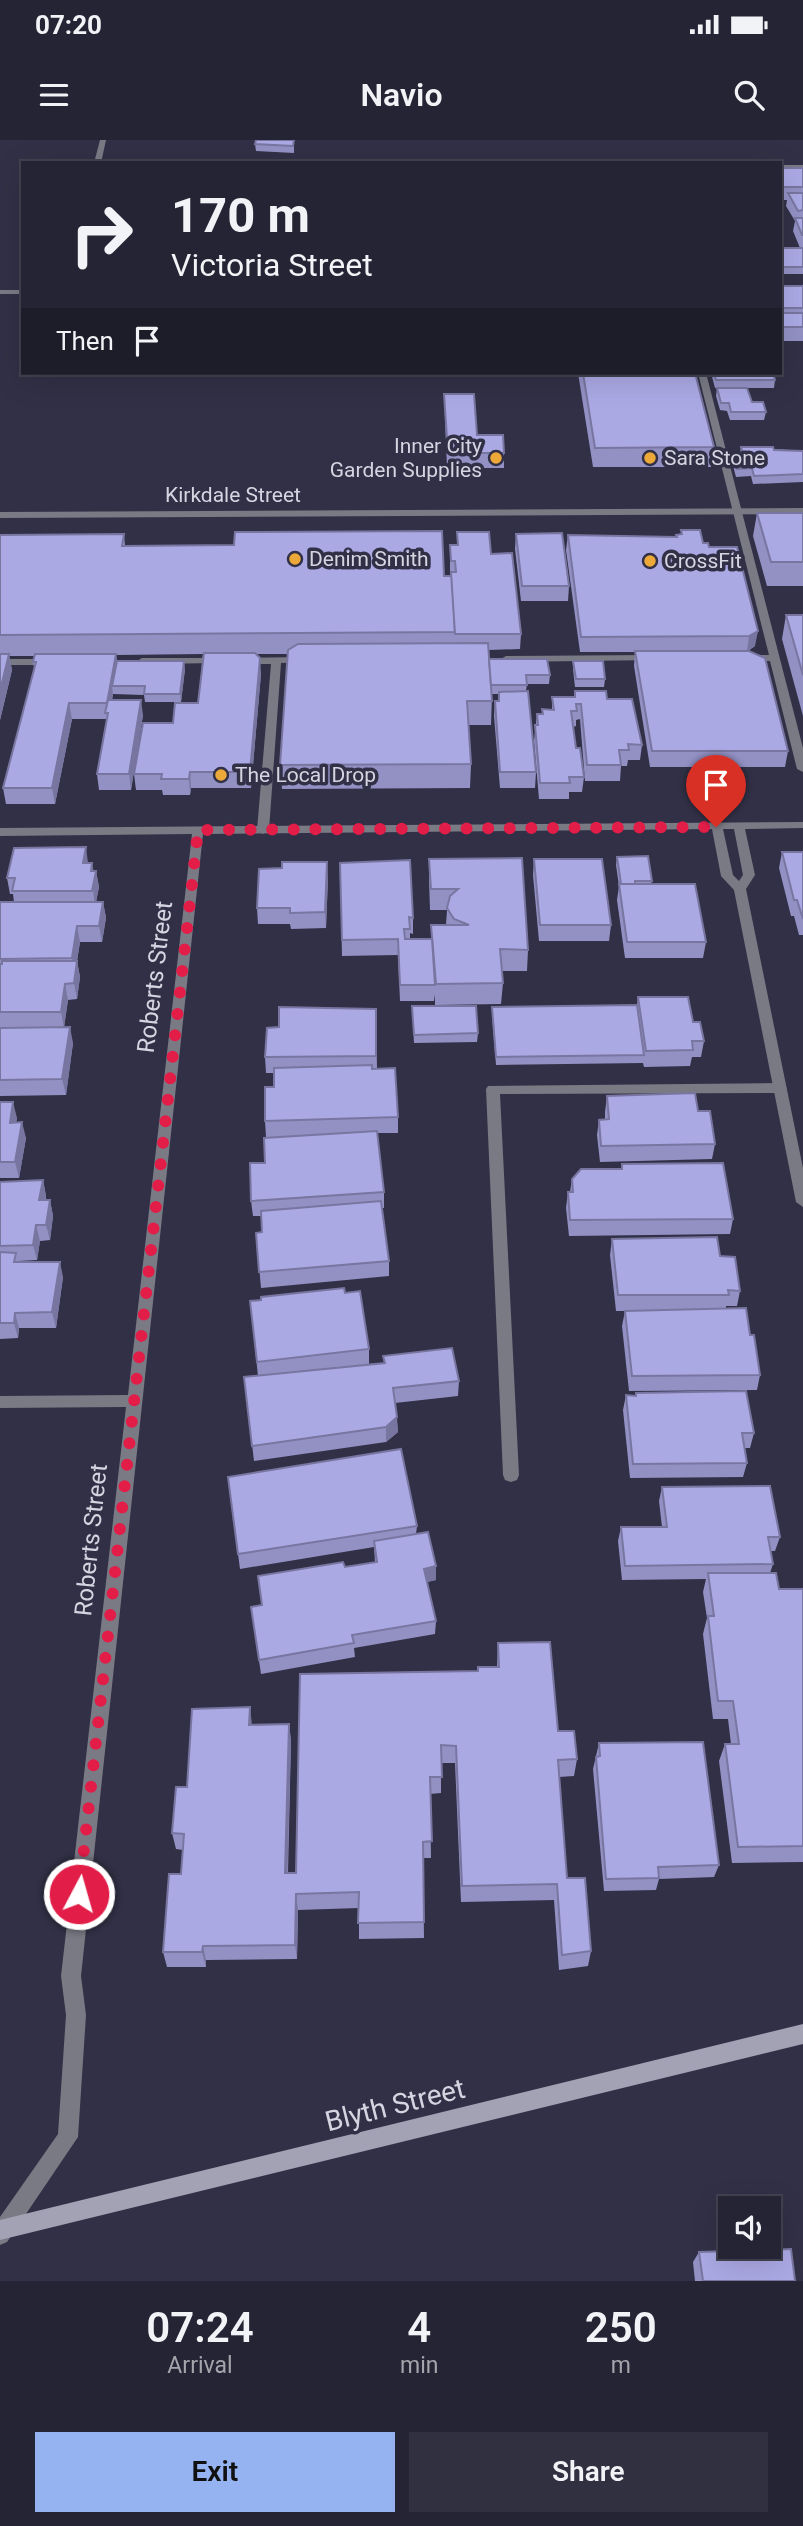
<!DOCTYPE html>
<html lang="en">
<head>
<meta charset="utf-8">
<style>
  body { margin:0; font-family:Roboto,sans-serif; background:#313040; color:#f1f3f6; height:100vh; display:flex; flex-direction:column; font-size:26px; white-space:nowrap }
  * { box-sizing:border-box; margin:0 }
  p { font-size:23px; color:#a3a4ac }
  .icon { flex:none; width:38px; height:38px; fill:none; stroke:currentColor; stroke-width:2; stroke-linecap:round; stroke-linejoin:round }
  .map { position:relative; height:2141px; overflow:hidden }
  .drawer { display:flex; flex-direction:column; background:#252434; flex:1 }
  .drawer>* { flex:none }
  .top-card { position:absolute; left:21px; top:21px; width:761px; height:214px; border-radius:0px; box-shadow:0 7px 28px #0002,0 0 0 2px #42414f; background:#252434; color:#f1f3f6; overflow:hidden }
  .buttons { position:absolute; left:718px; top:2056px; display:grid; gap:14px }
  .buttons a { display:grid; place-items:center; width:63px; height:63px; border-radius:0px; background:#252434; box-shadow:0 7px 28px #0002,0 0 0 2px #42414f; font-size:35px }
  .pin { position:absolute; display:grid; place-items:center; width:60px; height:60px; color:#fff; margin:-72px -30px; border-radius:50% 50% 50% 0; rotate:-45deg; box-shadow:0 0 7px #0007 }
  .pin .icon { rotate:45deg }
  .me { position:absolute; width:77px; margin:-38px; rotate:6deg; stroke-linejoin:round; filter:drop-shadow(0 0 5px #0008) }
  .turn { display:flex; align-items:center; gap:24px; height:147px; padding:0 35px; font-size:32px }
  .turn .icon { width:91px; height:91px; stroke-width:2.5 }
  .turn b { display:block; font-size:49px; line-height:60px }
  .then { display:flex; align-items:center; height:66px; padding:0 35px; background:#0003; gap:14px; font-size:26px }
  .eta { display:flex; justify-content:space-evenly; align-items:center; height:119px; text-align:center }
  .eta b { font-size:42px; font-weight:600; line-height:49px }
  .cta { display:flex; gap:14px; margin-top:auto; padding:14px 35px }
  .cta a { flex:1; height:80px; border-radius:0px; background:#95b2f1; color:#111; font-size:28px; font-weight:600; line-height:80px; text-align:center }
  .cta a+a { background:#313040; color:#f1f3f6 }
  .status { display:flex; justify-content:space-between; align-items:center; height:49px; padding:0 35px; background:#252434; direction:ltr }
  .status svg { height:19px; fill:currentColor }
  header { display:flex; justify-content:space-between; align-items:center; height:91px; padding:0 35px; background:#252434; font-size:32px; font-weight:600 }
  .map>svg:first-child { display:block }
  .lines { fill:none; stroke-linecap:round; stroke-linejoin:round }
  .lane { fill:#7a7a85; fill-rule:evenodd }
  .street { fill:#7a7a85; fill-rule:evenodd }
  .secondary { fill:#a2a2b4; fill-rule:evenodd }
  .wall { fill:#9391c4 }
  .shaded-wall { fill:#7876a0 }
  .building { fill:#aba9e4; stroke:#7876a0; stroke-width:2 }
  .route { stroke:#e11d48; stroke-width:12; stroke-dasharray:0 21.6 }
  .poi-dot { fill:#eca93a; stroke:#313046; stroke-width:2.5 }
  .labels { text-anchor:middle; dominant-baseline:central; stroke-width:7; stroke-linejoin:round; paint-order:stroke }
  .far-poi-label { font-size:21px; fill:#d5d5e2; stroke:#313046; text-anchor:start }
  .far-street-label { font-size:21px; fill:#d5d5e2; stroke:#313046 }
  .street-label { font-size:24px; fill:#d5d5e2; stroke:#313046 }
  .near-street-label { font-size:28px; fill:#d5d5e2; stroke:#313046 }
</style>
</head>
<body>
<div class="status"><b>07:20</b><svg viewBox="0 0 49 12"><path d="M0 12V9h3v3zM5 12V6h3v6zM10 12V3h3v9zM15 12V0h3v12zM26 1h20v11H26zM47 4h2v5h-2z"/></svg></div>
<header><svg class="icon" aria-label="menu" viewBox="0 0 24 24"><path d="M4 6h16M4 12h16M4 18h16"/></svg>Navio<svg class="icon" aria-label="search" viewBox="0 0 24 24"><circle cx="10" cy="10" r="6"/><path d="M15 15l6 6"/></svg></header>
<div class="map">
<svg width="803" height="2141" viewBox="0 0 803 2141">
  <rect width="100%" height="100%" fill="#313046"/>
  <g class="lines">
    <g class="lane">
      <path d="M698,233H706L803,608V632L797,629L770,521H744L739,518L744,515H769Z"/>
      <path d="M651,515L656,518L655,520L506,522L501,519L506,516Z"/>
      <path d="M304,517L308,518V522L281,523L269,690L263,694L257,690L271,524H240L235,521L240,518Z"/>
      <path d="M220,518L225,521L224,523L142,524L137,521L142,518Z"/>
      <path d="M0,519H52L57,522L52,525H0Z"/>
      <path d="M780,943L787,948L780,953L500,954L519,1335L517,1340L511,1342L505,1340L503,1335L486,949L488,946Z"/>
    </g>
    <g class="street">
      <path d="M100,0H106L101,23H94Z"/>
      <rect x="780" y="25" width="23" height="4"/>
      <rect x="0" y="150" width="23" height="4"/>
      <path d="M803,368V374L0,378V372Z"/>
      <path d="M803,682V688L745,689L755,735L746,749L803,1028V1067L796,1062L734,750L721,736L712,689L203,694L81,1836L86,1875L78,1997L7,2102L0,2105V2077L58,1994L66,1875L61,1836L126,1267L0,1268V1256L128,1255L192,694L0,696V688ZM723,689H734L743,735L739,741L733,735Z"/>
    </g>
    <path class="secondary" d="M803,1884V1904L0,2100V2080Z"/>
  </g>
  <g class="wall">
    <path d="M294,0V13L256,11L255,4Z"/>
    <path d="M780,28H803V134H780V88L784,96L782,108H800L793,91L795,81L786,66L787,60H780Z"/>
    <rect x="780" y="146" width="23" height="55"/>
    <path d="M578,233H695L714,307L711,327H593Z"/>
    <path d="M711,233H773L775,240L774,248H747L752,262L766,272L764,280H730L727,271L720,270L716,256L717,248H715Z"/>
    <path d="M444,254L477,295L504,313V328H447Z"/>
    <path d="M741,307L803,311V342L753,344L751,336L736,337L732,322L733,314H740Z"/>
    <path d="M757,373H803V446H767L753,396Z"/>
    <path d="M681,390L709,407L755,506L748,511L788,611L785,627H650L634,526L635,512H580L566,410L568,395L676,397V395H681Z"/>
    <path d="M457,392L491,414L521,494L520,509L489,510V519L550,535L549,544H527L526,551L536,632L535,648H500L494,576L495,561H498V554H492L491,585H468L471,624L470,648L282,649L280,625L288,514H256L261,534L251,648H191L190,655H163L162,650H136L134,634L173,583L198,563L203,514L116,515L117,521L185,529L181,562H145L144,555L113,554L112,560L143,575L131,650H99L97,634L106,582V579H72L55,664H6L3,648L34,528L33,522L35,516H9L12,530L0,580V395L124,394L125,406L450,436V405H457Z"/>
    <path d="M516,394L569,446L568,461H521L515,409Z"/>
    <path d="M786,475H803V576L782,499Z"/>
    <path d="M573,521L605,539L604,547H575L573,529Z"/>
    <path d="M575,551L607,559L642,605L640,620H628L627,626H621L620,641H585L580,579L576,580V586L573,587L576,608L584,637L582,652H569V659H539L534,601L537,574H542V569L552,570V557H574Z"/>
    <path d="M782,712H803V795H799L794,776H791L779,728Z"/>
    <path d="M617,717L652,741L651,744L706,802L703,818H625L617,760L619,746L616,725Z"/>
    <path d="M429,719L528,810L527,831H502L503,843L501,864L435,865V854L434,861H400L398,815L342,816L340,723L413,778V794L410,793V799H431V785H446L447,770H430L429,740Z"/>
    <path d="M534,719L611,785L609,801H539L533,735Z"/>
    <path d="M96,731L99,747L96,762H103L106,778L102,802H80L77,821L80,837L77,859L68,860L64,887L73,903L66,955L0,956V762H14L13,754H10L7,738Z"/>
    <path d="M328,738L326,788L291,789L290,784H258L257,768Z"/>
    <path d="M638,857L693,882L704,901L701,917H692L690,926L644,927L643,923L496,925L492,875V867L637,865Z"/>
    <path d="M412,866L478,893L477,902L414,903Z"/>
    <path d="M376,869L377,928L398,977V993H377L384,1052V1068H382L389,1121V1136L261,1148L256,1093L262,1092L261,1076H253L251,1061L283,997H266L265,981L274,947V933H266L265,917L279,887Z"/>
    <path d="M607,956L698,971L715,1004L712,1019L600,1022L597,995L599,980L605,979V972Z"/>
    <path d="M0,962L17,978L16,982L26,998L19,1038H0Z"/>
    <path d="M622,1024L733,1079L730,1094L569,1096L566,1068L568,1052H570L572,1039L621,1029Z"/>
    <path d="M43,1040L46,1056V1060H50L53,1076L50,1100L40,1101L37,1120L18,1121V1122L63,1137L56,1188H19L18,1198L0,1199V1042Z"/>
    <path d="M612,1099L720,1116L740,1151L737,1166H726V1169L750,1195L760,1235L757,1250L629,1251L622,1186L625,1171H628H616L610,1115Z"/>
    <path d="M345,1153L369,1209V1224L384,1223L383,1216L459,1241L458,1256L395,1263L398,1292L386,1302L254,1321L244,1237L258,1236L250,1161Z"/>
    <path d="M636,1253L754,1293L750,1308H745L747,1323L743,1337L630,1338L623,1270L626,1255L636,1256Z"/>
    <path d="M228,1337L417,1386L416,1394L436,1426V1440L427,1442L436,1481L435,1494L354,1508L355,1517L261,1534L251,1467L262,1465L258,1436L345,1427L375,1422L374,1407L240,1429Z"/>
    <path d="M662,1347L780,1397L775,1411H771L773,1424L770,1433L779,1449H803V1722L732,1723L719,1621L725,1604H731L728,1579H713L703,1494L707,1478L703,1452L706,1439L622,1440L618,1401L621,1387H662L659,1361Z"/>
    <path d="M498,1503L577,1619L574,1636L559,1637L567,1738L591,1811L588,1826L559,1830L554,1760L461,1762L455,1623H441V1653L430,1654L431,1718H423L424,1798L359,1799V1768L298,1770L297,1819L206,1820V1827H167L163,1812L181,1734L183,1710L176,1709L172,1693L252,1585L289,1584L291,1601L288,1733H296L478,1531L497,1527Z"/>
    <path d="M599,1603L719,1725L714,1737L659,1739L656,1750L604,1751L593,1629Z"/>
    <path d="M699,2112L795,2141H695L693,2122Z"/>
  </g>
  <g class="shaded-wall">
    <path d="M758,491L755,506L747,511L749,496Z"/>
    <path d="M9,514L12,530L0,580V551Z"/>
    <path d="M116,514L118,529L112,546L113,554L109,579L107,563Z"/>
    <path d="M260,518L261,534L251,648L250,632Z"/>
    <path d="M184,521L185,529L181,562L180,554Z"/>
    <path d="M141,560L143,575L131,650L129,634Z"/>
    <path d="M69,563L72,579L55,664L52,648Z"/>
    <path d="M190,632L191,648L190,655L189,639Z"/>
    <path d="M86,707L88,723H83Z"/>
    <path d="M327,722L328,738L326,788L325,772Z"/>
    <path d="M92,723L95,738L96,731L99,747L95,767L91,731Z"/>
    <path d="M103,762L106,778L102,802L99,786Z"/>
    <path d="M77,786L80,802L75,834L72,818Z"/>
    <path d="M77,821L80,837L77,859L74,843Z"/>
    <path d="M65,844L68,860L64,888L61,872Z"/>
    <path d="M70,887L73,903L66,955L62,939Z"/>
    <path d="M13,962L17,978L14,999L10,983Z"/>
    <path d="M22,982L26,998L19,1038L15,1022Z"/>
    <path d="M43,1040L46,1056L43,1076L39,1060Z"/>
    <path d="M50,1060L53,1076L50,1100L46,1085Z"/>
    <path d="M36,1085L40,1101L37,1120L33,1105Z"/>
    <path d="M60,1122L63,1137L56,1188L52,1172Z"/>
    <path d="M15,1173L19,1188L18,1198L14,1183Z"/>
    <path d="M397,1277L398,1292L386,1302V1287Z"/>
    <path d="M436,1426V1440L423,1443L424,1429Z"/>
    <path d="M250,1567L252,1585H249Z"/>
    <path d="M289,1584L291,1601L287,1749L285,1733Z"/>
    <path d="M296,1754L298,1770L297,1819L295,1805Z"/>
    <path d="M203,1806L206,1820V1827L202,1812Z"/>
  </g>
  <g class="building">
    <path d="M256,0H294L293,6L255,4Z"/>
    <rect x="780" y="28" width="23" height="19"/>
    <path d="M788,53H803V70L798,71Z"/>
    <path d="M795,78H803V95H802Z"/>
    <rect x="780" y="108" width="23" height="19"/>
    <rect x="780" y="146" width="23" height="22"/>
    <rect x="780" y="173" width="23" height="14"/>
    <path d="M583,233H695L714,307L595,308Z"/>
    <path d="M714,233H773L775,240H716Z"/>
    <path d="M717,248H747L752,262H763L766,272H731L729,263H721Z"/>
    <path d="M444,254H474L477,295H503L504,313H448Z"/>
    <path d="M741,307H773L774,310L803,311V334L754,336L752,328L737,329L733,314H743Z"/>
    <path d="M757,373H803V422H771Z"/>
    <path d="M681,390H700L703,403H708L709,407H737L758,491L749,496L581,497L568,395L677,397L676,395L682,394Z"/>
    <path d="M442,391L444,436H452L455,492L0,495V395L124,394L122,406L234,405L235,392Z"/>
    <path d="M457,392H489L491,414L512,413L521,494H455L451,432H456L455,421H451L450,405H458Z"/>
    <path d="M562,393L569,446H522L516,394Z"/>
    <path d="M786,475H803V535Z"/>
    <path d="M488,503L492,561H467L471,624L280,625L288,510L298,504Z"/>
    <path d="M635,511H749L765,518L788,611H652Z"/>
    <path d="M204,513H255L260,518L250,632H190L189,639H161L162,634H134L143,583H173L175,563H198Z"/>
    <path d="M0,514H9L0,551Z"/>
    <path d="M35,514H116L107,563H69L52,648H3L36,522H33Z"/>
    <path d="M489,519H547L550,535H526L527,545H491Z"/>
    <path d="M117,521H184L180,554H144L145,546H112Z"/>
    <path d="M573,521H603L605,539H576Z"/>
    <path d="M528,551L536,632H500L495,561H499V552Z"/>
    <path d="M575,551H606L607,559H632L642,605L628,604L629,610H619L621,625H587L581,564H576L577,571H571L576,608H580L584,637H569L570,643H540L535,585H538L537,574H543L542,569L554,570L552,557H575Z"/>
    <path d="M108,560H141L129,634H97L108,573H105Z"/>
    <path d="M86,707L83,723H92L91,731H96L92,751H12L15,738H7L14,708Z"/>
    <path d="M782,712H803V779L797,760H794Z"/>
    <path d="M648,716L652,741H635V744H621L617,717Z"/>
    <path d="M522,718L528,810L500,809L503,843L436,844L431,785H469L454,779L447,768L450,756L458,749H431L429,719Z"/>
    <path d="M534,719H602L611,785H540Z"/>
    <path d="M410,720L413,778L409,777L410,789H404L405,799H432L435,845H400L398,799L342,800L340,723Z"/>
    <path d="M282,722H327L325,772L290,773V768H257L259,729L282,728Z"/>
    <path d="M619,744H695L706,802H627Z"/>
    <path d="M0,762H103L99,786H77L72,818L0,819Z"/>
    <path d="M2,821H77L74,843L65,844L61,872H0V824H2Z"/>
    <path d="M638,857H688L693,882H700L704,901H692L693,910L646,911Z"/>
    <path d="M637,865L644,915L496,917L492,867Z"/>
    <path d="M412,866H476L478,893L414,895Z"/>
    <path d="M279,867L376,869V916L265,917L267,888L279,887Z"/>
    <path d="M70,887L62,939L0,940V888Z"/>
    <path d="M372,925V929L395,928L398,977L265,981V947H274V928Z"/>
    <path d="M695,953L698,971H710L715,1004L601,1006L599,980L609,979L607,956Z"/>
    <path d="M0,962H13L10,983L22,982L15,1022H0Z"/>
    <path d="M377,991L384,1052L251,1061L250,1023H265L264,998Z"/>
    <path d="M723,1023L733,1079L570,1080L568,1052H573L572,1039L581,1029H622V1024Z"/>
    <path d="M43,1040L39,1060H50L46,1085H36L33,1105L0,1106V1042Z"/>
    <path d="M381,1061L389,1121L259,1132L256,1093L262,1092L261,1071Z"/>
    <path d="M717,1097L720,1116L735,1117L740,1151L728,1150L729,1155H618L612,1099Z"/>
    <path d="M0,1112L16,1113L14,1122H60L52,1172L15,1173L14,1183H0Z"/>
    <path d="M344,1148L345,1153L360,1151L369,1209L257,1222L250,1161L261,1160V1157Z"/>
    <path d="M746,1168L750,1195H754L760,1235L632,1236L625,1171Z"/>
    <path d="M452,1208L459,1241L393,1248L397,1277L386,1287L252,1306L244,1237L385,1223L383,1216Z"/>
    <path d="M746,1251L754,1293H742L747,1323L633,1324L626,1255L636,1256V1253Z"/>
    <path d="M401,1309L417,1386L238,1414L228,1337Z"/>
    <path d="M770,1346L780,1397H768L773,1424L625,1426L621,1387H667L662,1347Z"/>
    <path d="M428,1392L436,1426L424,1429L436,1481L352,1495L354,1503L259,1520L251,1467L262,1465L258,1436L343,1422L345,1427L377,1422L374,1401Z"/>
    <path d="M708,1433H776L779,1449H803V1706L738,1707L725,1604H739L733,1561H718L708,1476H714Z"/>
    <path d="M550,1502L558,1591H574L577,1619L558,1620L567,1738H585L591,1811L562,1815L557,1744L462,1746L456,1606L441,1605L442,1637H430L432,1701L423,1702L424,1782L358,1783L359,1752L296,1754L295,1805L203,1806L202,1812H163L169,1734H181L184,1694L172,1693L176,1647H187L192,1569L250,1567L249,1585L289,1584L285,1733H296L300,1534L478,1531V1527H499L498,1503Z"/>
    <path d="M703,1602L719,1725L658,1727L659,1738L606,1739L596,1617L600,1616L599,1603Z"/>
    <path d="M791,2109L795,2141H703L699,2112Z"/>
  </g>
  <g class="lines">
    <path class="route" d="M79,1754L198,690L716,687"/>
  </g>
  <g class="poi-dot">
    <circle cx="496" cy="318" r="7"/>
    <circle cx="650" cy="318" r="7"/>
    <circle cx="295" cy="419" r="7"/>
    <circle cx="650" cy="421" r="7"/>
    <circle cx="221" cy="635" r="7"/>
  </g>
  <g class="labels">
    <g class="far-poi-label">
      <text x="482" y="306" text-anchor="end">Inner City<tspan x="482" dy="24">Garden Supplies</tspan></text>
      <text x="664" y="318">Sara Stone</text>
      <text x="309" y="419">Denim Smith</text>
      <text x="664" y="421">CrossFit</text>
      <text x="235" y="635">The Local Drop</text>
    </g>
    <g class="far-street-label">
      <text x="233" y="355">Kirkdale Street</text>
    </g>
    <g class="street-label">
      <text transform="translate(155 837) rotate(-83)">Roberts Street</text>
      <text transform="translate(91 1400) rotate(-84)">Roberts Street</text>
    </g>
    <g class="near-street-label">
      <text transform="translate(395 1965) rotate(-14)">Blyth Street</text>
    </g>
  </g>
</svg>
<div class="buttons">
<a><svg class="icon" aria-label="sound" viewBox="0 0 24 24"><path d="M4 9h4l5-4v14l-5-4H4zM17 9q2 3 0 6"/></svg></a>
</div>
<div class="pin" style="left:716px;top:687px;background:#d93025"><svg class="icon" aria-label="arrive" viewBox="0 0 24 24"><path d="M6 21V4h12l-3 4 3 4H6"/></svg></div>
<svg class="me" style="left:79px;top:1754px" viewBox="-20 -20 40 40"><circle r="17" fill="#e11d48" stroke="#fff" stroke-width="3"/><path d="M0-11L8 9 0 5-8 9z" fill="#fff"/></svg>
<div class="top-card">
<div class="turn"><svg class="icon" aria-label="right" viewBox="0 0 24 24"><path d="M7 20v-9h11M14 6l5 5-5 5"/></svg><div><b>170 m</b>Victoria Street</div></div>
<div class="then">Then<svg class="icon" aria-label="arrive" viewBox="0 0 24 24"><path d="M6 21V4h12l-3 4 3 4H6"/></svg></div>
</div>
</div>
<section class="drawer">
<div class="eta">
<div><b>07:24</b><p>Arrival</p></div>
<div><b>4</b><p>min</p></div>
<div><b>250</b><p>m</p></div>
</div>
<div class="cta"><a>Exit</a><a>Share</a></div>
</section>
</body>
</html>
